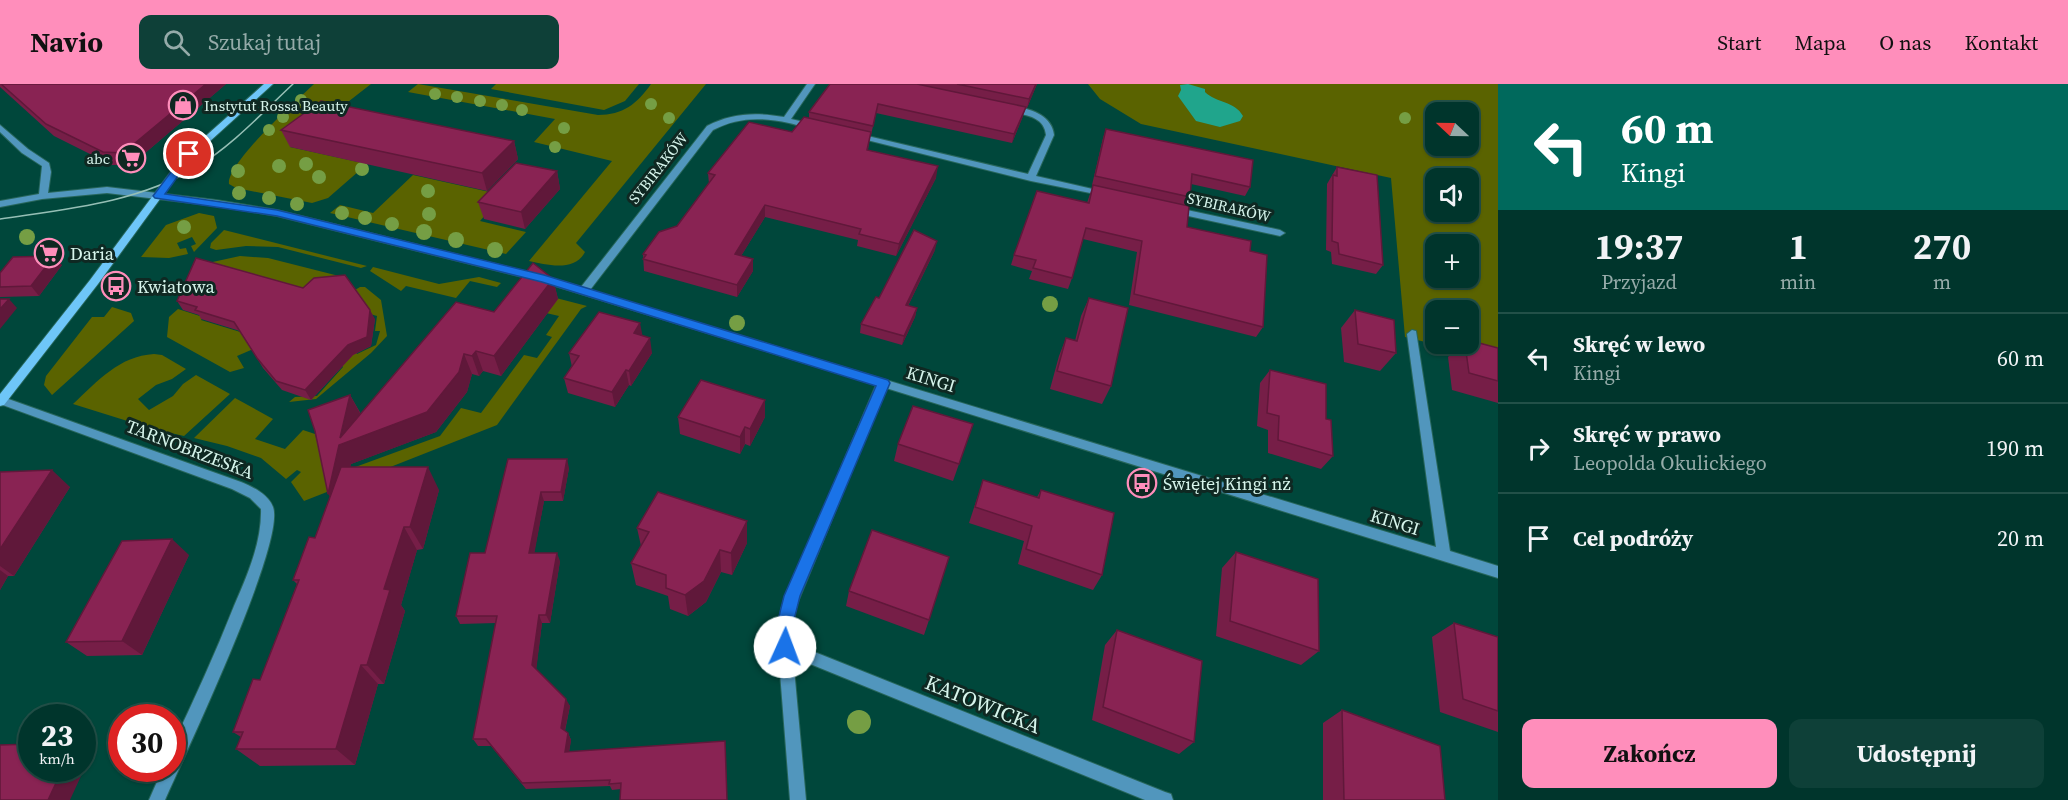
<!DOCTYPE html>
<html lang="pl">
<head>
<meta charset="utf-8">
<style>
  body { margin:0; font-family:"Source Serif 4",serif; background:#0e4038; color:#f1f3f6; height:100vh; display:flex; flex-direction:column; font-size:22px; white-space:nowrap }
  * { box-sizing:border-box; margin:0 }
  p { font-size:20px; color:#95aba9 }
  .icon { flex:none; width:33px; height:33px; fill:none; stroke:currentColor; stroke-width:2; stroke-linecap:round; stroke-linejoin:round }
  .map { position:relative; flex:1; overflow:hidden }
  .panel { display:flex; flex-direction:column; background:#00352c; width:570px }
  .panel>* { flex:none }
  .top-card { background:#00695c; color:#fff; overflow:hidden }
  .needle { width:39px; rotate:292deg }
  .fabs { position:absolute; left:1425px; top:18px; display:grid; gap:12px }
  .fabs a { display:grid; place-items:center; width:54px; height:54px; border-radius:12px; background:#00352c; box-shadow:0 2px 4px #0004,0 0 0 2px #225048; font-size:30px }
  .speed { position:absolute; left:18px; top:620px; display:flex; gap:12px; font-size:30px; font-weight:700; text-align:center }
  .speed>* { display:grid; place-content:center; width:78px; height:78px; border-radius:50%; background:#00352c; box-shadow:0 2px 4px #0004,0 0 0 2px #225048; line-height:1 }
  .speed small { font-size:15px; font-weight:400 }
  .speed .limit { border:9px solid #d22; background:#fff; color:#111 }
  .pin { position:absolute; display:grid; place-items:center; width:51px; height:51px; color:#fff; margin:-26px; border:3px solid #fff; border-radius:50%; box-shadow:0 2px 6px #0007 }
  .me { position:absolute; width:66px; margin:-33px; rotate:2deg; stroke-linejoin:round; filter:drop-shadow(0 0 4px #0008) }
  .turn { display:flex; align-items:center; gap:21px; height:126px; padding:0 24px; font-size:27px }
  .turn .icon { width:78px; height:78px; stroke-width:2.5 }
  .turn b { display:block; font-size:42px; line-height:51px }
  .eta { display:flex; justify-content:space-evenly; align-items:center; height:102px; text-align:center }
  .eta b { font-size:36px; font-weight:700; line-height:42px }
  .cta { display:flex; gap:12px; margin-top:auto; padding:12px 24px }
  .cta a { flex:1; height:69px; border-radius:12px; background:#ff8ebb; color:#111; font-size:24px; font-weight:700; line-height:69px; text-align:center }
  .cta a+a { background:#0e4038; color:#f1f3f6 }
  ul { padding:0; list-style:none }
  li { display:flex; align-items:center; gap:18px; height:90px; padding:0 24px; border-top:2px solid #225048 }
  li div { flex:1 }
  li b { display:block; font-size:22px }
  li em { font-style:normal }
  header { display:flex; align-items:center; gap:36px; box-sizing:border-box; height:84px; padding:0 30px; background:#ff8ebb; color:#111 }
  header strong { font-size:28px }
  nav { display:flex; gap:33px; margin-inline-start:auto; font-size:21px }
  .search { width:420px; height:54px; background:#0e4038; display:flex; align-items:center; gap:15px; box-sizing:border-box; padding:0 21px; border-radius:12px; color:#95aba9; font-size:22px }
  main { display:flex; flex:1; min-height:0 }
  .map>svg:first-child { display:block }
  .green { fill:#5a6300; fill-rule:evenodd }
  .water { fill:#20a58c }
  .lines { fill:none; stroke-linecap:round; stroke-linejoin:round }
  .street-casing { stroke:#27665b; stroke-width:2 }
  .secondary-casing { stroke:#27665b; stroke-width:2 }
  .street { fill:#5196bd; fill-rule:evenodd }
  .secondary { fill:#6ec6f8; fill-rule:evenodd }
  .tram { stroke:#95bfb5; stroke-width:1.5 }
  .tree { fill:#759e44 }
  .wall { fill:#761e47 }
  .shaded-wall { fill:#60183a }
  .building { fill:#892353; stroke:#60183a; stroke-width:1.5 }
  .route { fill:#1a73e8; stroke:#114b97; stroke-width:1.5 }
  .labels { text-anchor:middle; dominant-baseline:central; stroke-width:6; stroke-linejoin:round; paint-order:stroke }
  .far-poi-label { font-size:15px; fill:#d7f5ec; stroke:#0f2822; text-anchor:start }
  .far-street-label { font-size:15px; fill:#d7f5ec; stroke:#0f2822 }
  .poi-label { font-size:18px; fill:#d7f5ec; stroke:#0f2822; text-anchor:start }
  .street-label { font-size:18px; fill:#d7f5ec; stroke:#0f2822 }
  .near-street-label { font-size:21px; fill:#d7f5ec; stroke:#0f2822 }
</style>
</head>
<body>
<header>
<strong>Navio</strong>
<div class="search"><svg class="icon" aria-label="search" viewBox="0 0 24 24"><circle cx="10" cy="10" r="6"/><path d="M15 15l6 6"/></svg>Szukaj tutaj</div>
<nav><a>Start</a><a>Mapa</a><a>O nas</a><a>Kontakt</a></nav>
</header>
<main>
<div class="map">
<svg width="1498" height="716" viewBox="0 0 1498 716">
  <rect width="100%" height="100%" fill="#00473b"/>
  <g class="green">
    <path d="M314,0H371L290,63L367,80L328,114L312,119L236,104L229,100C226,80 297,16 314,0Z"/>
    <path d="M418,0L598,31C623,31 637,20 651,0H706L576,159L585,168C575,188 547,181 529,177L612,77L534,58L555,35L408,8Z"/>
    <path d="M496,0H639L625,17L604,26L491,5Z"/>
    <path d="M1088,0H1498V276L1405,253L1391,94L1141,40L1100,15ZM1436,28H1468V62H1436ZM1436,94H1468V128H1436ZM1436,160H1468V194H1436ZM1436,226H1468V260H1436Z"/>
    <path d="M413,91L503,111L480,137L526,148L506,170L330,129L340,121L373,129Z"/>
    <path d="M199,129L214,132L217,144L194,168L191,162L196,160L192,153L177,159L180,165L186,164L188,170L169,174L141,173L166,141Z"/>
    <path d="M224,146L367,182L361,184L278,163L246,162L216,166L210,164L211,159Z"/>
    <path d="M240,172L268,174L339,192L307,213L208,179Z"/>
    <path d="M373,183L439,200L479,193L501,199L497,203L470,197L456,214L406,202L401,207L370,187Z"/>
    <path d="M360,203H365L381,216L387,252L371,269L316,315L289,318L295,313L317,312L343,283L338,275L355,267L357,270L376,261L380,247H375L377,232L353,225L355,206Z"/>
    <path d="M529,207L587,222L581,225L497,341L304,417L291,398L301,388L297,386L286,395L261,374L227,362L194,354L235,314L273,335L255,355L285,365L303,346L315,350L328,393L440,352L461,324L481,329L524,271L537,274L552,253L546,251L559,232L516,222Z"/>
    <path d="M112,223L131,229L134,237L52,311L44,301L46,292L92,233H104Z"/>
    <path d="M178,225L203,233L201,236L263,255L251,266L237,272L244,284L230,288L167,253L169,233Z"/>
    <path d="M154,270L162,271L186,285L172,295L156,301L138,315L149,326L173,312L183,300L196,291L230,310L184,352L153,345L73,320C98,297 119,272 154,270Z"/>
  </g>
  <path class="water" d="M1188,0L1205,5V8C1216,19 1235,17 1243,32L1240,37L1220,43L1196,37L1178,12L1181,6L1180,1Z"/>
  <g class="lines">
    <g class="street-casing">
      <g id="street">
        <path d="M807,0H815L791,35L817,41V45C808,45 798,41 789,39C761,33 738,33 713,46L590,206L1436,463L1407,250L1412,246L1416,247L1450,467L1498,482V494L886,304L795,525L792,559L1165,708L1171,710L1173,716H1145L793,573L806,716H790L778,563L781,525L876,301L542,198L277,132L216,122L107,109L42,115L0,123V117L39,110L42,82L22,69L0,48V41L28,65L49,79L51,88L48,109L107,103L216,116L277,126L544,192L581,203L707,42C732,29 756,28 784,33Z"/>
        <path d="M1007,23C1026,22 1052,30 1054,51L1036,92L1110,109V113L1031,97L851,52L855,49L1028,90L1046,51C1044,31 1023,31 1007,27Z"/>
        <path d="M1173,123L1280,146L1285,149L1280,152L1170,128V124Z"/>
        <path d="M0,312L241,398C253,403 268,410 273,423C286,459 185,670 165,716H149L163,684H172V662C194,616 215,570 234,522C247,492 262,458 261,425L250,414L232,405L0,320Z"/>
      </g>
    </g>
    <g class="secondary-casing">
      <path id="secondary" d="M264,0H273L187,78L98,200L4,321L0,322V310L90,196L181,74Z"/>
    </g>
    <use href="#street" class="street"/>
    <use href="#secondary" class="secondary"/>
    <path class="tram" d="M0,135C66,125 136,119 195,84C232,62 262,29 293,0"/>
  </g>
  <g class="tree">
    <circle cx="435" cy="10" r="6"/>
    <circle cx="457" cy="13" r="6"/>
    <circle cx="301" cy="16" r="6"/>
    <circle cx="480" cy="17" r="6"/>
    <circle cx="651" cy="20" r="6"/>
    <circle cx="502" cy="21" r="6"/>
    <circle cx="522" cy="26" r="6"/>
    <circle cx="283" cy="33" r="6"/>
    <circle cx="669" cy="34" r="6"/>
    <circle cx="1405" cy="34" r="6"/>
    <circle cx="564" cy="44" r="6"/>
    <circle cx="269" cy="46" r="6"/>
    <circle cx="555" cy="63" r="6"/>
    <circle cx="306" cy="80" r="7"/>
    <circle cx="279" cy="82" r="7"/>
    <circle cx="362" cy="85" r="7"/>
    <circle cx="238" cy="87" r="7"/>
    <circle cx="319" cy="93" r="7"/>
    <circle cx="428" cy="107" r="7"/>
    <circle cx="239" cy="109" r="7"/>
    <circle cx="269" cy="114" r="7"/>
    <circle cx="297" cy="120" r="7"/>
    <circle cx="342" cy="129" r="7"/>
    <circle cx="429" cy="130" r="7"/>
    <circle cx="365" cy="134" r="7"/>
    <circle cx="392" cy="140" r="7"/>
    <circle cx="184" cy="143" r="7"/>
    <circle cx="424" cy="148" r="8"/>
    <circle cx="27" cy="153" r="8"/>
    <circle cx="456" cy="156" r="8"/>
    <circle cx="495" cy="166" r="8"/>
    <circle cx="1050" cy="220" r="8"/>
    <circle cx="737" cy="239" r="8"/>
    <circle cx="859" cy="638" r="12"/>
  </g>
  <g class="wall">
    <path d="M0,0H226L131,81H112L54,52L0,3Z"/>
    <path d="M830,0H1037L1027,24L1022,23L1023,32L1012,59L876,29L871,51H870L868,66L936,94L896,172L857,162L858,156L765,133L741,172L753,175V187L737,213L644,187L643,170L677,142L709,100L708,89L792,48L809,34V28Z"/>
    <path d="M1106,45L1250,103L1245,112L1191,100L1190,113L1186,121L1187,143L1250,167L1263,243L1256,253L1129,221L1137,168L1083,155L1072,194L1068,205L1029,195L1032,187L1011,181L1014,171L1087,119L1093,101H1092L1103,54Z"/>
    <path d="M281,46L514,57L518,75L487,107L290,63Z"/>
    <path d="M1337,83L1383,181L1376,190L1332,180L1331,168L1326,166L1327,100Z"/>
    <path d="M557,87L560,105L525,145L484,135L478,118Z"/>
    <path d="M935,166L908,222L917,224L915,233L902,261L860,249L861,240L879,214Z"/>
    <path d="M62,181L39,212L0,213V189Z"/>
    <path d="M553,195L558,215L501,292L483,287L479,292L472,290L467,308L436,348L351,380L350,383L439,406L423,465L417,466L401,521L405,527L384,600H378L355,681L260,682L236,665L241,653L233,648L260,596L297,500L293,496L315,454L330,413L350,311L361,330L494,228Z"/>
    <path d="M1089,214L1111,302L1102,320L1050,305L1059,272L1066,254L1075,257L1081,232Z"/>
    <path d="M177,217L375,235L371,262L353,271L311,316L282,306L263,284L240,247L201,235L199,231L183,226Z"/>
    <path d="M1355,226L1396,269L1380,287L1344,278L1341,244Z"/>
    <path d="M642,252L652,269L631,302L629,301L615,323L568,309L564,294L572,283L569,269Z"/>
    <path d="M1461,260H1468L1498,264V319L1452,306L1448,273Z"/>
    <path d="M1270,286L1326,335L1333,372L1321,385L1268,369V346L1257,342L1260,299Z"/>
    <path d="M678,333H765L750,362L745,360L740,370L680,350Z"/>
    <path d="M973,340L953,397L894,377L898,360Z"/>
    <path d="M508,375L569,384L563,417H544L534,469L560,477L550,539H542L536,585L570,622L565,647L568,649L571,656L569,668L725,657L621,705L612,706L610,702L526,705L491,662H478L473,655L496,539L460,540L456,532L485,469Z"/>
    <path d="M0,388L70,403L14,492H8L0,506Z"/>
    <path d="M983,396L1037,413L1041,406L1102,491L1093,506L1018,480L1024,457L969,439Z"/>
    <path d="M637,444L747,459L732,491L721,488L706,518L688,532L670,525L668,512L636,501L631,479L641,462Z"/>
    <path d="M1236,468L1319,567L1301,581L1216,552L1222,484Z"/>
    <path d="M189,471L142,571L87,572L66,558Z"/>
    <path d="M849,507L929,536L924,551L846,522Z"/>
    <path d="M1454,539L1498,553V648L1440,628L1432,553Z"/>
    <path d="M1117,546L1194,658L1179,670L1092,636L1105,561Z"/>
    <path d="M1342,626L1445,716H1323V639Z"/>
  </g>
  <g class="shaded-wall">
    <path d="M206,0H226L131,81L123,69Z"/>
    <path d="M1036,0H1037L1027,24L1029,15Z"/>
    <path d="M1026,23L1023,32L1012,59L1014,50Z"/>
    <path d="M514,57L518,75L487,107L482,89Z"/>
    <path d="M938,82L936,94L896,172L899,160Z"/>
    <path d="M557,87L560,105L525,145L521,128Z"/>
    <path d="M765,121V133L735,182V170Z"/>
    <path d="M937,157L935,166L904,230L906,221Z"/>
    <path d="M54,172L62,181L39,212L31,202Z"/>
    <path d="M753,175V187L737,213V201Z"/>
    <path d="M553,195L558,215L501,292L494,272Z"/>
    <path d="M9,215L17,224L0,245V225Z"/>
    <path d="M917,224L915,233L902,261L904,252Z"/>
    <path d="M370,226L375,235L371,262L353,271L311,316L305,306Z"/>
    <path d="M640,239L643,254L634,249Z"/>
    <path d="M650,254L652,269L631,302L629,287Z"/>
    <path d="M476,267L483,287L479,292L472,272Z"/>
    <path d="M464,270L472,290L467,308L436,348L351,380L341,429L328,410L350,311L361,331Z"/>
    <path d="M626,286L629,301L615,323L612,308Z"/>
    <path d="M765,316V333L750,362V345Z"/>
    <path d="M745,343V360L740,370V353Z"/>
    <path d="M567,375L569,384L563,417L561,408Z"/>
    <path d="M428,383L439,406L423,465L410,443Z"/>
    <path d="M52,386L70,403L14,492L0,482V465Z"/>
    <path d="M541,408L544,417L533,477L529,469Z"/>
    <path d="M747,437V459L732,491L731,469Z"/>
    <path d="M404,443L417,466L401,521L405,527L384,600L367,581L384,505Z"/>
    <path d="M172,455L189,471L142,571L122,557Z"/>
    <path d="M720,466L721,488L706,518L688,532L685,511Z"/>
    <path d="M557,469L560,477L550,539L546,531Z"/>
    <path d="M0,486L8,492L0,506Z"/>
    <path d="M539,531L542,539L536,588L532,581Z"/>
    <path d="M361,581L378,600L355,681L336,665Z"/>
    <path d="M566,615L570,622L564,650L561,644Z"/>
    <path d="M568,649L571,656L568,674L565,668Z"/>
    <path d="M82,663L92,668L70,716H48L63,684H82Z"/>
  </g>
  <g class="building">
    <path d="M1,0H206L123,69L103,68L46,40Z"/>
    <path d="M830,0H917L1026,23L1014,50L878,20L873,42L809,28Z"/>
    <path d="M957,0H1036L1029,15Z"/>
    <path d="M321,17L514,57L482,89L281,46Z"/>
    <path d="M804,33L871,48L867,66L938,82L899,160L859,150L861,145L765,121L735,170L753,175L737,201L643,175L646,171L643,170L659,148L677,142L715,91L708,89L749,38L792,48Z"/>
    <path d="M1106,45L1253,76L1250,103L1192,90L1190,113L1095,92Z"/>
    <path d="M516,79L557,87L521,128L478,118Z"/>
    <path d="M1337,83L1377,91L1383,181L1339,170L1338,159L1332,157L1333,91L1337,92Z"/>
    <path d="M1093,101L1189,122L1187,143L1251,157L1250,167L1267,171L1263,243L1134,210L1142,157L1086,144L1072,194L1033,184L1036,176L1014,171L1037,107L1089,119Z"/>
    <path d="M914,146L937,157L906,221L917,224L904,252L861,240L876,213L879,214Z"/>
    <path d="M54,172L31,202L0,203V189L13,173Z"/>
    <path d="M196,174L303,204L314,194L345,191L370,226L367,253L348,261L305,306L276,297L257,274L234,238L195,226L197,223L177,217Z"/>
    <path d="M533,179L553,195L494,272L476,267L472,272L464,270L459,288L427,328L339,361L328,410L315,347L308,326L350,311L340,354L456,218L494,228Z"/>
    <path d="M1089,214L1128,224L1111,302L1057,287L1066,254L1077,257Z"/>
    <path d="M0,215H9L0,225Z"/>
    <path d="M1355,226L1394,236L1396,269L1358,260Z"/>
    <path d="M599,228L640,239L634,249L650,254L629,287L626,286L612,308L564,294L579,272L569,269Z"/>
    <path d="M1468,256L1498,264V297L1469,289L1465,260H1468Z"/>
    <path d="M1270,286L1326,300V335L1331,336L1333,372L1278,356L1279,332L1267,329Z"/>
    <path d="M701,296L765,316L750,345L745,343L740,353L678,333Z"/>
    <path d="M913,322L973,340L959,380L898,360Z"/>
    <path d="M508,375H567L561,408H541L529,469H557L546,531H539L532,581L566,615L561,644L568,649L565,668L725,657L727,716H620L621,699L609,700L610,696L522,699L486,655H473L497,532H456L470,469H485Z"/>
    <path d="M341,383H428L410,443H404L384,505L390,506L367,581H361L336,665H236L243,648H233L253,595L260,596L299,496H293L309,453L315,454Z"/>
    <path d="M52,386L0,465V388Z"/>
    <path d="M983,396L1039,414L1041,406L1114,429L1102,491L1026,465L1032,442L975,423Z"/>
    <path d="M658,408L747,437L731,469L720,466L704,497L685,511L666,504V491L631,479L649,448L637,444Z"/>
    <path d="M872,446L949,473L929,536L849,507Z"/>
    <path d="M172,455L122,557L66,558L122,457Z"/>
    <path d="M1236,468L1318,495L1319,567L1230,537Z"/>
    <path d="M1454,539L1498,553V627L1463,615Z"/>
    <path d="M1117,546L1202,577L1194,658L1103,623Z"/>
    <path d="M1342,626L1440,662L1445,716H1344Z"/>
    <path d="M32,660V684H63L48,716H0V661Z"/>
  </g>
  <path class="route" d="M186,68L194,70L165,110L277,126L544,191L888,296L890,299L800,512L794,536V563L791,569L785,571L780,569C772,552 780,529 784,512L876,302L542,198L277,132L155,114L153,112Z"/>
  <defs>
    <g id="shop-ring" transform="scale(1.5)"><circle r="9.5" fill="#0f2822" stroke="#ff8ebb" stroke-width="1.5"/><path d="M-5-2.5h2.3a2.7 3.5 0 0 1 5.4 0H5L5.5 6h-11ZM-1.5-2.5h3a1.5 2.3 0 0 0-3 0Z" fill="#ff8ebb"/></g>
    <g id="supermarket-ring" transform="scale(1.5)"><circle r="9.5" fill="#0f2822" stroke="#ff8ebb" stroke-width="1.5"/><path d="M-6-5.5h2.5l.6 2H6L4.5 2H-2.5L-4.4-4H-6ZM-1.5 3.2a1.3 1.3 0 1 0 .1 0ZM3 3.2a1.3 1.3 0 1 0 .1 0Z" fill="#ff8ebb"/></g>
    <g id="bus-ring" transform="scale(1.5)"><circle r="9.5" fill="#0f2822" stroke="#ff8ebb" stroke-width="1.5"/><path d="M-5-6H5V4H4V6H2V4H-2V6H-4V4H-5ZM-3.5-4V0h7V-4ZM-3.5 1.2v1.5H-2V1.2ZM2 1.2v1.5H3.5V1.2Z" fill="#ff8ebb"/></g>
  </defs>
  <g fill-rule="evenodd">
    <use href="#shop-ring" x="183" y="21"/>
    <use href="#supermarket-ring" x="131" y="74"/>
    <use href="#supermarket-ring" x="49" y="169"/>
    <use href="#bus-ring" x="116" y="202"/>
    <use href="#bus-ring" x="1142" y="399"/>
  </g>
  <g class="labels">
    <g class="far-poi-label">
      <text x="204" y="21">Instytut Rossa Beauty</text>
      <text x="110" y="74" text-anchor="end">abc</text>
    </g>
    <g class="far-street-label">
      <text transform="translate(658 84) rotate(-52)">SYBIRAKÓW</text>
      <text transform="translate(1229 123) rotate(13)">SYBIRAKÓW</text>
    </g>
    <g class="poi-label">
      <text x="70" y="169">Daria</text>
      <text x="137" y="202">Kwiatowa</text>
      <text x="1163" y="399">Świętej Kingi nż</text>
    </g>
    <g class="street-label">
      <text transform="translate(931 295) rotate(17)">KINGI</text>
      <text transform="translate(190 365) rotate(21)">TARNOBRZESKA</text>
      <text transform="translate(1395 438) rotate(17)">KINGI</text>
    </g>
    <g class="near-street-label">
      <text transform="translate(983 620) rotate(22)">KATOWICKA</text>
    </g>
  </g>
</svg>
<div class="fabs">
<a><svg class="needle" viewBox="-14 -14 28 28"><path d="M0-13l5 13h-10z" fill="#e53935"/><path d="M0 13l5-13h-10z" fill="#95aba9"/></svg></a>
<a><svg class="icon" aria-label="sound" viewBox="0 0 24 24"><path d="M4 9h4l5-4v14l-5-4H4zM17 9q2 3 0 6"/></svg></a>
<a>+</a>
<a>−</a>
</div>
<div class="speed"><div>23<small>km/h</small></div><div class="limit">30</div></div>
<div class="pin" style="left:189px;top:70px;background:#d93025"><svg class="icon" aria-label="arrive" viewBox="0 0 24 24"><path d="M6 21V4h12l-3 4 3 4H6"/></svg></div>
<svg class="me" style="left:785px;top:563px" viewBox="-20 -20 40 40"><circle r="19" fill="#fff"/><path d="M0-13L10 11 0 6-10 11z" fill="#1a73e8"/></svg>
</div>
<section class="panel">
<div class="top-card">
<div class="turn"><svg class="icon" aria-label="left" viewBox="0 0 24 24"><path d="M17 20v-9H6M10 6l-5 5 5 5"/></svg><div><b>60 m</b>Kingi</div></div>
</div>
<div class="eta">
<div><b>19:37</b><p>Przyjazd</p></div>
<div><b>1</b><p>min</p></div>
<div><b>270</b><p>m</p></div>
</div>
<ul>
<li><svg class="icon" aria-label="left" viewBox="0 0 24 24"><path d="M17 20v-9H6M10 6l-5 5 5 5"/></svg><div><b>Skręć w lewo</b><p>Kingi</p></div><em>60 m</em></li>
<li><svg class="icon" aria-label="right" viewBox="0 0 24 24"><path d="M7 20v-9h11M14 6l5 5-5 5"/></svg><div><b>Skręć w prawo</b><p>Leopolda Okulickiego</p></div><em>190 m</em></li>
<li><svg class="icon" aria-label="arrive" viewBox="0 0 24 24"><path d="M6 21V4h12l-3 4 3 4H6"/></svg><div><b>Cel podróży</b></div><em>20 m</em></li>
</ul>
<div class="cta"><a>Zakończ</a><a>Udostępnij</a></div>
</section>
</main>
</body>
</html>
